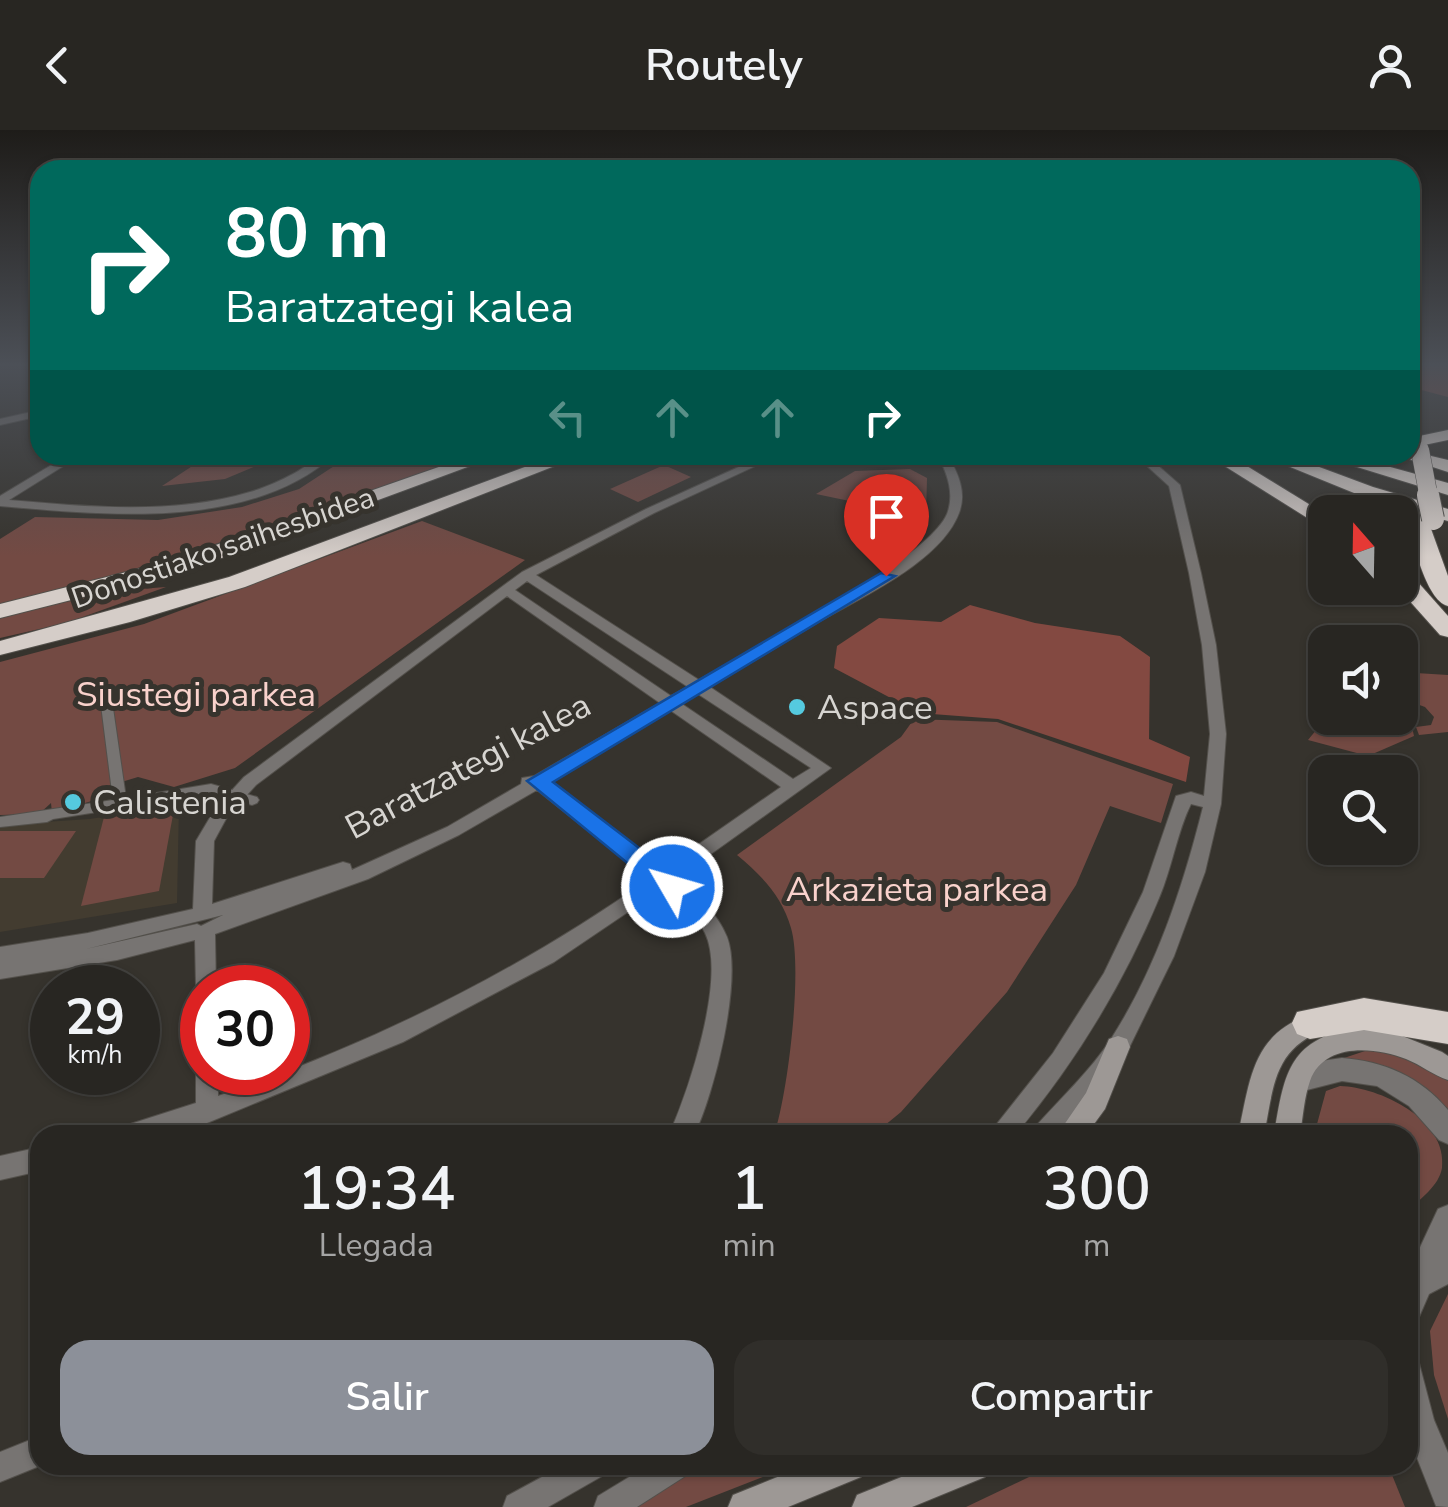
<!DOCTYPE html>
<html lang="es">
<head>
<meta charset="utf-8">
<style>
  body { margin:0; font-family:"Nunito Sans",sans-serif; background:#302e2a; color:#f1f3f6; height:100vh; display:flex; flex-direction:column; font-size:38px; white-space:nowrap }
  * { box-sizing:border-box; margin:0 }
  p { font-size:32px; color:#a5a5a5 }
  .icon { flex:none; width:55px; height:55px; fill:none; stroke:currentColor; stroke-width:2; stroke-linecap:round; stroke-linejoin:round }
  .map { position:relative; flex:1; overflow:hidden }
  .details { position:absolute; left:30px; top:995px; width:1388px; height:350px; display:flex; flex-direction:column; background:#282622; border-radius:30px; box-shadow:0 2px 8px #0004,0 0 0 2px #444340 }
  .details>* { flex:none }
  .banner { position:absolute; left:30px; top:30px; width:1390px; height:305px; border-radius:30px; box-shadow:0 2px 8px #0004,0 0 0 2px #444340; background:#00695c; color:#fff; overflow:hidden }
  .needle { width:65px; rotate:340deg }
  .tools { position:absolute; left:1308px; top:365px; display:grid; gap:20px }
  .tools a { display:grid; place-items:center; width:110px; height:110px; border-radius:20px; background:#282622; box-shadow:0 2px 8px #0004,0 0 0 2px #444340; font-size:50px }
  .speed { position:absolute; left:30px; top:835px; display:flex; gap:20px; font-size:50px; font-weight:700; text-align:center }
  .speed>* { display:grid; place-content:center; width:130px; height:130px; border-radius:50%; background:#282622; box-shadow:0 2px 8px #0004,0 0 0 2px #444340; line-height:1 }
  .speed small { font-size:25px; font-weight:400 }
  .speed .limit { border:15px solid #d22; background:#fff; color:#111 }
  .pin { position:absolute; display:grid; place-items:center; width:85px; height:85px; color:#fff; margin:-102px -42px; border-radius:50% 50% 50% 0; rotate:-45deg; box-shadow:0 0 10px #0007 }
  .pin .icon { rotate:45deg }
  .me { position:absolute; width:110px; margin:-55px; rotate:308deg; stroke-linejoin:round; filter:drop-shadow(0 0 8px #0008) }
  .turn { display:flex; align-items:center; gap:35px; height:210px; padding:0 30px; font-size:45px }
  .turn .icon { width:130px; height:130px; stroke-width:2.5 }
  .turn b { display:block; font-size:70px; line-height:85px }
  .lanes { display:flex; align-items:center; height:95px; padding:0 30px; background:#0003; justify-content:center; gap:50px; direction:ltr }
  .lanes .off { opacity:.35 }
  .eta { display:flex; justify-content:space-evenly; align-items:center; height:170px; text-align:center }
  .eta b { font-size:60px; font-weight:600; line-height:70px }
  .primary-button { display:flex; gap:20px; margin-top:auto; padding:20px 30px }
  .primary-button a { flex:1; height:115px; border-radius:30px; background:#8c9099; color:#fff; font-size:40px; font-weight:600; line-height:115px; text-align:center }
  .primary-button a+a { background:#302e2a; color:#f1f3f6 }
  header { display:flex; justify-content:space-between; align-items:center; height:130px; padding:0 30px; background:#282622; font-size:45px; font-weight:600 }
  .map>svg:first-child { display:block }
  .built { fill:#433c30 }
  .green { fill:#734a43 }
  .forest { fill:#834941 }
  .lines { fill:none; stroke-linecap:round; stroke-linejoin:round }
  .pedestrian-casing { stroke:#53504b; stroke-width:2 }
  .minor-casing { stroke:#53504b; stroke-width:2 }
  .tertiary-casing { stroke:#53504b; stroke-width:2 }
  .secondary-casing { stroke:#53504b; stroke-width:2 }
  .motorway-casing { stroke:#53504b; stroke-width:2 }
  .pedestrian { fill:#777472; fill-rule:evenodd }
  .minor { fill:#777472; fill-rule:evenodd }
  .tertiary { fill:#777472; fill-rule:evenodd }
  .secondary { fill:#9d9895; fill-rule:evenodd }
  .motorway { fill:#d5cdc8; fill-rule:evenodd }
  .motorway-bridge-far1-casing { stroke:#53504b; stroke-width:19; stroke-linecap:butt }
  .motorway-bridge-casing { stroke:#53504b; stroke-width:24; stroke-linecap:butt }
  .motorway-bridge-far1 { stroke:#d5cdc8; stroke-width:18 }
  .motorway-bridge { stroke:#d5cdc8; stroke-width:22 }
  .route { fill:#1a73e8; stroke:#114b97; stroke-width:2.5 }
  .poi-dot { fill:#55cadf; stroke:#36332d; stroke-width:4 }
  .labels { text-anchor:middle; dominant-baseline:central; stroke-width:10; stroke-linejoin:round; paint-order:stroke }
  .far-street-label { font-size:30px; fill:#d7d5d1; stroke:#36332d }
  .park-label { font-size:35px; fill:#f9d2cc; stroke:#36332d }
  .poi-label { font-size:35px; fill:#d7d5d1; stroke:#36332d; text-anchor:start }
  .street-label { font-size:35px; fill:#d7d5d1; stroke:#36332d }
</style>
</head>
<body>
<header><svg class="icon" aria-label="back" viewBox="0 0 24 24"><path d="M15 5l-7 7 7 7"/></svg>Routely<svg class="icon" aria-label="person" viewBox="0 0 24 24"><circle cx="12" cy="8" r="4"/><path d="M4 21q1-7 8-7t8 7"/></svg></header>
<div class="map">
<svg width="1448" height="1377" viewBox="0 0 1448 1377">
  <rect width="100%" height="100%" fill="#36332d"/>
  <path class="built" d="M179,674L177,773L0,802V695L90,689Z"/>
  <g class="green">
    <path d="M209,325H282L225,349L162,356Z"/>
    <path d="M351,325H472C316,381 162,437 0,474V409L35,387L158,390L242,377L299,359Z"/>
    <path d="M664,335L691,347L638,372L610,359Z"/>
    <path d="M910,339L927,348L926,387L816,364L855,341Z"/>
    <path d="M422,391L525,430L235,638L174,657L138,647L95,660V670L52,683L51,673L39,684L0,685V532L144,494Z"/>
    <path d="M166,457L66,493L0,508V487L113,461Z"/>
    <path d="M1400,542L1448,545V602L1419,605L1416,597L1431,595L1434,587L1425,577L1400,568Z"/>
    <path d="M1326,588H1389L1412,597L1414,606L1368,626L1308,610Z"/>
    <path d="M914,589L997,592L1173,654L1161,693L1110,676L1076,755L1007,862L901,982L873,1005H774C788,963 803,839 791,798C782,766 761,745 737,725L901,607Z"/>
    <path d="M175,674L159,761L81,776L104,687Z"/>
    <path d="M0,701H76L44,748H0Z"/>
    <path d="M1365,921C1396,921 1424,931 1448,951V984L1341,929Z"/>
    <path d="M1340,956C1379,957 1448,989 1442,1038C1439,1056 1420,1069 1408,1081V1005H1314L1326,961Z"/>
    <path d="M1448,1164V1289L1434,1245L1430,1201Z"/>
    <path d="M695,1335H793L686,1377H633Z"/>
    <path d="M1054,1335H1388L1405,1377H966Z"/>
  </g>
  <g class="forest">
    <path d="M1410,234H1448V267L1410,257Z"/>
    <path d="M970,475L1035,493L1120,506L1150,527L1149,609L1190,627L1186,652L998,589L919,583L834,538L837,516L879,488L941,492Z"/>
  </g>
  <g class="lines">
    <g class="pedestrian-casing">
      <path id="pedestrian" d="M106,567L112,571L126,668L211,654L257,667L259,670L257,673L252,675L211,664L53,689L47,692L0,697V687L113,670L101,575L96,572Z"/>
    </g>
    <g class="minor-casing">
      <g id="minor">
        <path d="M40,280V286L0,295V289Z"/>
        <path d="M68,325H81L9,370C89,377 173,385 250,362C264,358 280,351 293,344C308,336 317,325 334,325C249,401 106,385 0,376V366Z"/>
        <path d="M765,325H779L654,383L536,445L699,550C750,520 927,431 947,384C955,363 947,344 938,325H948C958,344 967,362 959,383C941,431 864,466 822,490C784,513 747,535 710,557L831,638L676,749C697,765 717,782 727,807C743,849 714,965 694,1005H669C688,962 727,848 705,803C696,784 678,772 662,759L554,832L403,912L207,993L164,1005H117L121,997L196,973V942L199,935L202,934V942H218V966C370,915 517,842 649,749L537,660L459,705L368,749L215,804L216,858H202V865L196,858L195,810L117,830L0,849V817L88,803L193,779L196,711L215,679L244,647L522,442L646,379ZM527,451L688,557L671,566L515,460ZM507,466L660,573L534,646L522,648L521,654L447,697L354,739L352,740L350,734L343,732L212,774L214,711L227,687L256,655ZM698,564L811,638L793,649L682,574ZM670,580L781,657L663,739L549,652ZM223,785L201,796L197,794L86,819Z"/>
        <path d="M1135,325H1146L1180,355L1201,443L1216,515L1226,604L1221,674L1205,742L1174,826L1126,924L1058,1005H1031L1035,997C1060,969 1091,940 1111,909C1156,839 1183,757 1203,677L1191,674C1177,702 1172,738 1159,768C1123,855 1075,933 1015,1005H988L1053,923L1104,843L1143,762L1176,666L1191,662L1204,666L1210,604L1202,515L1189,443L1169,356Z"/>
        <path d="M40,1017V1041L0,1050V1026Z"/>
        <path d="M40,1306L42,1335L0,1352V1322Z"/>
        <path d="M564,1335H609L604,1345L548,1377H503L507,1366Z"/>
        <path d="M649,1335H692L687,1345L637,1377H594L598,1366Z"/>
      </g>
    </g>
    <g class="tertiary-casing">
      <g id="tertiary">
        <path d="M1342,928C1383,931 1421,947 1448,980V1014L1439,1010L1409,976L1377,956L1342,951L1299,962L1290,958L1286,950L1290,942L1321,931Z"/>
        <path d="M1448,1075V1154L1429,1164L1419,1187L1408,1191V1143L1438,1079Z"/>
        <path d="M1408,1228L1419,1233L1434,1290L1448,1323V1377L1436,1376L1408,1305Z"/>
      </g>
    </g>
    <g class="secondary-casing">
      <g id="secondary">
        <path d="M1318,882L1327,885L1330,892L1327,899C1273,918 1274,956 1264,1005H1238C1251,946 1252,901 1318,882Z"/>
        <path d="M1354,898L1395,903L1442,922L1448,926V950C1433,945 1421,935 1406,929C1375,917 1324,912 1310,951C1304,968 1303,987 1300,1005H1274C1284,947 1287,910 1354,898Z"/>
        <path d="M1118,906L1127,909L1130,917L1105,979L1086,1005H1057L1086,963L1109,909Z"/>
        <path d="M807,1335H866L861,1347L788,1377H728L733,1365Z"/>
        <path d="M931,1335H990L985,1347L912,1377H852L857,1365Z"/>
      </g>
    </g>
    <g class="motorway-casing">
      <g id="motorway">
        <path d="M1448,300V310L1410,318V308Z"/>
        <path d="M1410,321L1448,330V342L1396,325H1410Z"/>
        <path d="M473,325H500L186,441L0,488V474L170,431Z"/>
        <path d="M557,325H583L245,457L130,492L0,525V511L229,447Z"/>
        <path d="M1207,325H1229L1325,384V399Z"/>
        <path d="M1261,325H1287L1373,357L1448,379V391L1426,385L1448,446V476C1425,470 1412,407 1406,385L1410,380L1359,365Z"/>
        <path d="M1318,325H1347L1448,353V365Z"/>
        <path d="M1400,439L1408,441L1448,486V507L1440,505L1398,458Z"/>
        <path d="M1364,868L1448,882V914L1364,900L1310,909L1297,904L1292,893L1297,882Z"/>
      </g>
    </g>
    <use href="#pedestrian" class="pedestrian"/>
    <use href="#minor" class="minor"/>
    <use href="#tertiary" class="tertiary"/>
    <use href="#secondary" class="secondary"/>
    <use href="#motorway" class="motorway"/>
    <g class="motorway-bridge-far1-casing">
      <path id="motorway-bridge-far1" d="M1420,320L1429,368"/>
    </g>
    <g class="motorway-bridge-casing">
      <path id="motorway-bridge" d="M1428,365L1433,389"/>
    </g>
    <use href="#motorway-bridge-far1" class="motorway-bridge-far1"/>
    <use href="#motorway-bridge" class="motorway-bridge"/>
  </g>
  <linearGradient id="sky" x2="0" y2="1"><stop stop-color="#1e1c19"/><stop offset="0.55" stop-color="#4c5057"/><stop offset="1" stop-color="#4c5057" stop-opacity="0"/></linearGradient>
  <rect width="1448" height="427" fill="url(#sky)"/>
  <path class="route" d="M881,443L895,446L553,652L681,750L684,757L681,763H664L527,651Z"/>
  <g class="poi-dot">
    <circle cx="797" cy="577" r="10"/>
    <circle cx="73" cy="672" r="10"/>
  </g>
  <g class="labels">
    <g class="far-street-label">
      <text transform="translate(223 418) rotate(-19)">Donostiako saihesbidea</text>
    </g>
    <g class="park-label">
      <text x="196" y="564">Siustegi parkea</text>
      <text x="917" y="759">Arkazieta parkea</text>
    </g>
    <g class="poi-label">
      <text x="817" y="577">Aspace</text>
      <text x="93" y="672">Calistenia</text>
    </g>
    <g class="street-label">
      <text transform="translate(468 636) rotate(-28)">Baratzategi kalea</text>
    </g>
  </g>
</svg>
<div class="tools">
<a><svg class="needle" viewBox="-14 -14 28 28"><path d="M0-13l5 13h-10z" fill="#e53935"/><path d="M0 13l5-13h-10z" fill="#a5a5a5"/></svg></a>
<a><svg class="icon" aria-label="sound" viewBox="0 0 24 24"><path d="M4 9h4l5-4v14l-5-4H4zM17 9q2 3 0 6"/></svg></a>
<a><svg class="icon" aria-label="search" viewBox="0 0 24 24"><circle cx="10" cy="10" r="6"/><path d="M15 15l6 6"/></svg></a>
</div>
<div class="speed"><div>29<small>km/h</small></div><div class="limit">30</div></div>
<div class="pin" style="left:886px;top:446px;background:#d93025"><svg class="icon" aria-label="arrive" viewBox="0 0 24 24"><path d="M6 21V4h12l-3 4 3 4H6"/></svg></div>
<svg class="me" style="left:672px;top:757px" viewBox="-20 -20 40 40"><circle r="17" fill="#1a73e8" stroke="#fff" stroke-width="3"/><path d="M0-11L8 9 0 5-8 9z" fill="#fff"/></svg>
<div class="banner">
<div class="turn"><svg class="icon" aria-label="right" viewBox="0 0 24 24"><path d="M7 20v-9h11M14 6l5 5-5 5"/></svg><div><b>80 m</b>Baratzategi kalea</div></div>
<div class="lanes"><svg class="icon off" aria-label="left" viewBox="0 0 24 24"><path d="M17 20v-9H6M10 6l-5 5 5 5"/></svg><svg class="icon off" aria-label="ahead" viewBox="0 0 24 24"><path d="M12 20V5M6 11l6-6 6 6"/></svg><svg class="icon off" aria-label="ahead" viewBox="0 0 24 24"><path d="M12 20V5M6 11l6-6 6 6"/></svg><svg class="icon" aria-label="right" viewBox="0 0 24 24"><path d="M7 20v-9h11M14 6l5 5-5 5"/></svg></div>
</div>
<section class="details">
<div class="eta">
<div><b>19:34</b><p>Llegada</p></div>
<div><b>1</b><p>min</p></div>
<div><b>300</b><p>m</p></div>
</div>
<div class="primary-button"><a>Salir</a><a>Compartir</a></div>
</section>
</div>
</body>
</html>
